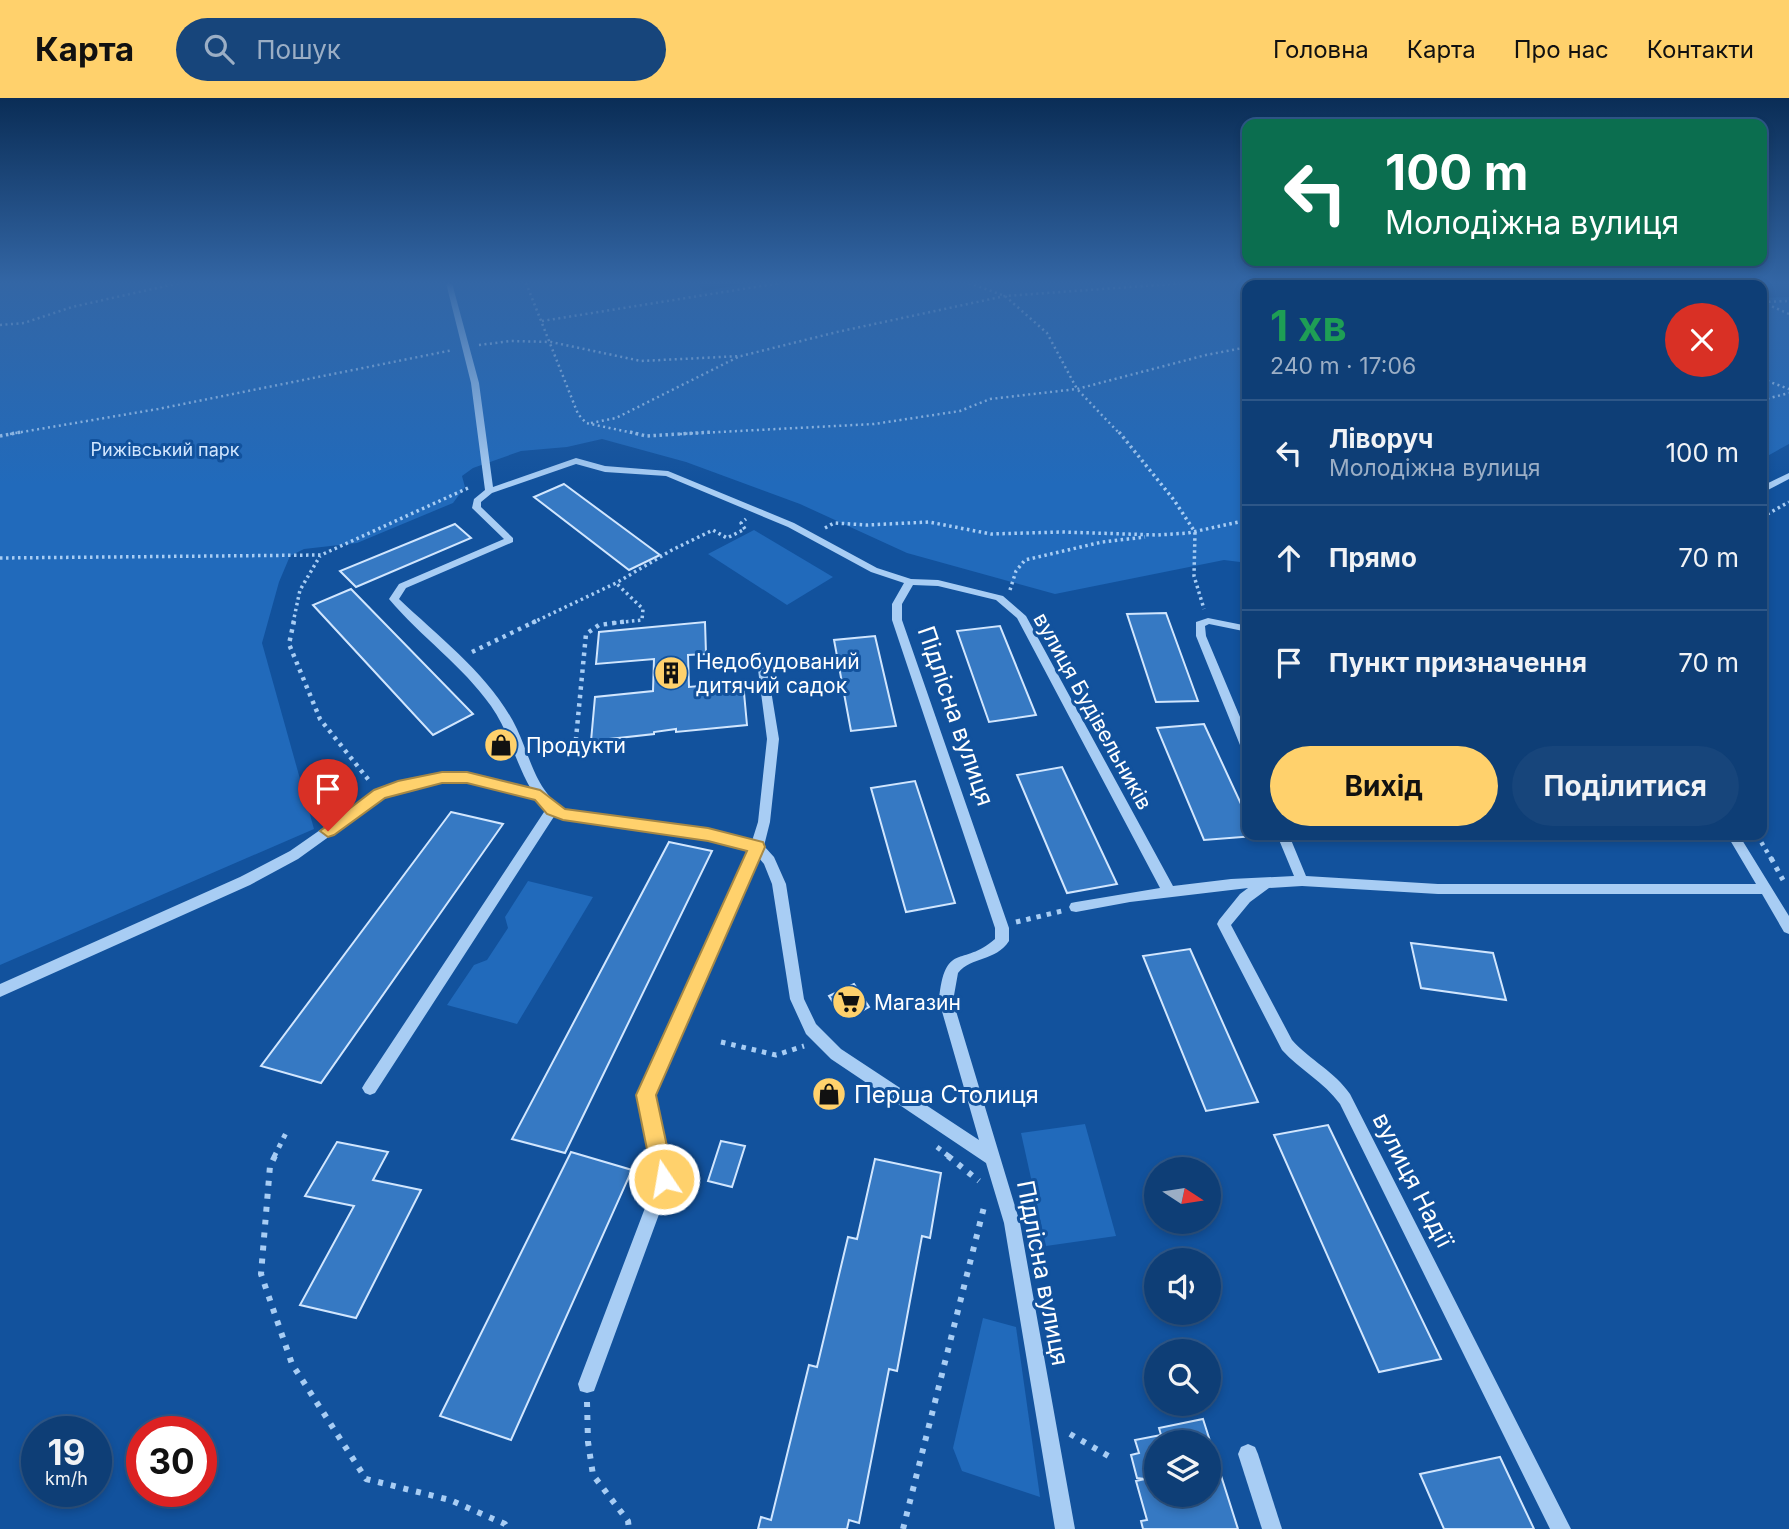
<!DOCTYPE html>
<html lang="uk">
<head>
<meta charset="utf-8">
<style>
  body { margin:0; font-family:Inter,sans-serif; background:#17457b; color:#f1f3f6; height:100vh; display:flex; flex-direction:column; font-size:26px; white-space:nowrap }
  * { box-sizing:border-box; margin:0 }
  p { font-size:23px; color:#9baec5 }
  .icon { flex:none; width:38px; height:38px; fill:none; stroke:currentColor; stroke-width:2; stroke-linecap:round; stroke-linejoin:round }
  .map { position:relative; flex:1; overflow:hidden }
  .panel { position:absolute; left:1242px; top:182px; width:525px; height:560px; display:flex; flex-direction:column; background:#0e3e76; border-radius:14px; box-shadow:0 4px 10px #0003,0 0 0 2px #2e5788 }
  .panel>* { flex:none }
  .hud { position:absolute; left:1242px; top:21px; width:525px; height:147px; border-radius:14px; box-shadow:0 4px 10px #0003,0 0 0 2px #2e5788; background:#0b6e4f; color:#fff; overflow:hidden }
  .needle { width:46px; rotate:102deg }
  .fabs { position:absolute; left:1144px; top:1059px; display:grid; gap:14px }
  .fabs a { display:grid; place-items:center; width:77px; height:77px; border-radius:50%; background:#0e3e76; box-shadow:0 4px 10px #0003,0 0 0 2px #2e5788; font-size:35px }
  .speed { position:absolute; left:21px; top:1318px; display:flex; gap:14px; font-size:35px; font-weight:700; text-align:center }
  .speed>* { display:grid; place-content:center; width:91px; height:91px; border-radius:50%; background:#0e3e76; box-shadow:0 4px 10px #0003,0 0 0 2px #2e5788; line-height:1 }
  .speed small { font-size:18px; font-weight:400 }
  .speed .limit { border:10px solid #d22; background:#fff; color:#111 }
  .pin { position:absolute; display:grid; place-items:center; width:60px; height:60px; color:#fff; margin:-72px -30px; border-radius:50% 50% 50% 0; rotate:-45deg; box-shadow:0 0 7px #0007 }
  .pin .icon { rotate:45deg }
  .me { position:absolute; width:77px; margin:-38px; rotate:348deg; stroke-linejoin:round; filter:drop-shadow(0 0 5px #0008) }
  .turn { display:flex; align-items:center; gap:24px; height:147px; padding:0 28px; font-size:32px }
  .turn .icon { width:91px; height:91px; stroke-width:2.5 }
  .turn b { display:block; font-size:49px; line-height:60px }
  .round { display:grid; place-items:center; flex:none; width:74px; height:74px; border-radius:37px; background:#17457b }
  .headline { display:flex; align-items:center; justify-content:space-between; height:119px; padding:0 28px }
  h1 { font-size:42px; font-weight:700; line-height:52px; color:#1e9e55 }
  .primary-button { display:flex; gap:14px; margin-top:auto; padding:14px 28px }
  .primary-button a { flex:1; height:80px; border-radius:42px; background:#ffd16c; color:#111; font-size:28px; font-weight:700; line-height:80px; text-align:center }
  .primary-button a+a { background:#17457b; color:#f1f3f6 }
  ul { padding:0; list-style:none }
  li { display:flex; align-items:center; gap:21px; height:105px; padding:0 28px; border-top:2px solid #2e5788 }
  li div { flex:1 }
  li b { display:block; font-size:26px }
  li em { font-style:normal }
  header { display:flex; align-items:center; gap:42px; box-sizing:border-box; height:98px; padding:0 35px; background:#ffd16c; color:#111 }
  header strong { font-size:33px }
  nav { display:flex; gap:38px; margin-inline-start:auto; font-size:24px }
  .search { width:490px; height:63px; background:#17457b; display:flex; align-items:center; gap:18px; box-sizing:border-box; padding:0 24px; border-radius:38px; color:#9baec5; font-size:26px }
  .map>svg:first-child { display:block }
  .green { fill:#216abb }
  .building { fill:#3679c3; stroke:#d1e6fe; stroke-width:2; fill-rule:evenodd }
  .lines { fill:none; stroke-linecap:round; stroke-linejoin:round }
  .path-far4 { stroke:#a8cdf4; stroke-width:2.5; stroke-dasharray:2 3.5; stroke-linecap:butt }
  .path-far3 { stroke:#a8cdf4; stroke-width:3.5; stroke-dasharray:2.5 3.5; stroke-linecap:butt }
  .path-far2 { stroke:#a8cdf4; stroke-width:4.5; stroke-dasharray:3.5 5; stroke-linecap:butt }
  .path-far1 { stroke:#a8cdf4; stroke-width:5; stroke-dasharray:4.5 6; stroke-linecap:butt }
  .path { stroke:#a8cdf4; stroke-width:6; stroke-dasharray:5 8; stroke-linecap:butt }
  .minor { fill:#a8cdf4; fill-rule:evenodd }
  .route { fill:#ffd16c; stroke:#a68846; stroke-width:2 }
  .labels { text-anchor:middle; dominant-baseline:central; stroke-width:6; stroke-linejoin:round; paint-order:stroke }
  .far-park-label { font-size:18px; fill:#d1e6fe; stroke:#12529d }
  .poi-label { font-size:21px; fill:#fff; stroke:#12529d; text-anchor:start }
  .street-label { font-size:21px; fill:#fff; stroke:#12529d }
  .near-street-label { font-size:24px; fill:#fff; stroke:#12529d }
  .near-poi-label { font-size:24px; fill:#fff; stroke:#12529d; text-anchor:start }
</style>
</head>
<body>
<header>
<strong>Карта</strong>
<div class="search"><svg class="icon" aria-label="search" viewBox="0 0 24 24"><circle cx="10" cy="10" r="6"/><path d="M15 15l6 6"/></svg>Пошук</div>
<nav><a>Головна</a><a>Карта</a><a>Про нас</a><a>Контакти</a></nav>
</header>
<div class="map">
<svg width="1789" height="1431" viewBox="0 0 1789 1431">
  <rect width="100%" height="100%" fill="#12529d"/>
  <g class="green">
    <path d="M0,185H698L703,193L751,185H1734L1738,187H1248V465L1224,462L1055,496L907,455L800,406L686,364L602,341L567,349L521,353L473,370L462,378L465,389L453,405L357,445L304,451L290,458L279,484L262,545L314,731L0,867Z"/>
    <path d="M1789,199V346L1762,361V200Z"/>
    <path d="M754,432L833,479L787,507L708,456Z"/>
    <path d="M528,783L593,799L517,926L447,907L474,867L487,862L508,830L505,819Z"/>
    <path d="M1085,1026L1116,1138L1046,1148L1021,1035Z"/>
    <path d="M983,1220L1016,1229L1040,1399L962,1373L953,1350Z"/>
  </g>
  <g class="building">
    <path d="M564,386L660,457L629,472L534,399Z"/>
    <path d="M455,426L471,440L356,489L340,473Z"/>
    <path d="M351,491L473,616L433,637L313,507Z"/>
    <path d="M1166,515L1198,603L1156,604L1127,516Z"/>
    <path d="M705,524L706,556L688,557L689,589L743,584L747,627L676,634V631L654,634V636L591,643L595,599L653,593L654,561L596,566L599,534Z"/>
    <path d="M1000,528L1036,617L989,624L957,533Z"/>
    <path d="M875,538L896,628L851,633L834,542Z"/>
    <path d="M1204,626L1248,721V737L1255,738L1204,742L1157,630Z"/>
    <path d="M1062,669L1117,786L1067,795L1017,677Z"/>
    <path d="M915,683L955,805L906,814L871,690Z"/>
    <path d="M451,714L503,726L321,985L261,968Z"/>
    <path d="M669,744L712,753L565,1055L512,1041Z"/>
    <path d="M1411,845L1493,855L1506,902L1421,890Z"/>
    <path d="M1190,851L1258,1004L1206,1013L1143,858Z"/>
    <path d="M854,886L869,909L855,917L851,910L840,915L829,898Z"/>
    <path d="M1328,1027L1441,1261L1379,1274L1274,1037Z"/>
    <path d="M721,1043L745,1048L732,1089L708,1083Z"/>
    <path d="M337,1044L388,1054L373,1082L421,1092L356,1220L300,1207L354,1108L305,1098Z"/>
    <path d="M571,1054L632,1072L511,1342L440,1318Z"/>
    <path d="M875,1061L941,1075L930,1140L922,1138L897,1273L889,1271L859,1425L849,1422L847,1431H758L761,1419L771,1422L809,1267L817,1269L848,1139L857,1141Z"/>
    <path d="M1203,1321L1238,1431H1143L1141,1423L1147,1422L1136,1383L1145,1381L1137,1380L1131,1357L1139,1355L1135,1342L1161,1337L1159,1330ZM1157,1344H1209V1396H1157Z"/>
    <path d="M1500,1359L1534,1431H1444L1420,1376Z"/>
  </g>
  <g class="lines">
    <g class="path-far4">
      <path d="M526,185L578,316L586,325L638,336"/>
      <path d="M969,185L1005,198L1047,235L1077,291L1120,336"/>
      <path d="M1418,185L1420,187"/>
      <path d="M1526,187L1529,185"/>
      <path d="M1762,204L1789,216"/>
      <path d="M1763,204L1789,203"/>
      <path d="M542,223L780,185"/>
      <path d="M0,227L24,225L72,209L179,185"/>
      <path d="M479,247L511,243L551,244L641,263L741,258L837,234L1005,198L1185,185"/>
      <path d="M1762,281L1789,291"/>
      <path d="M1762,302L1789,295"/>
      <path d="M591,325L616,320L738,259"/>
      <path d="M10,336L158,311L453,252"/>
      <path d="M680,336L874,326L960,313L990,301L1077,291L1206,257L1248,249"/>
    </g>
    <g class="path-far3">
      <path d="M630,334L646,338L713,334"/>
      <path d="M1119,334L1174,402L1195,434L1194,478L1204,511"/>
      <path d="M0,338L21,334"/>
      <path d="M1762,419L1789,404"/>
      <path d="M825,430L834,425L867,427L929,424L991,436L1061,434L1158,437L1188,435L1248,422"/>
      <path d="M0,460L321,457L468,390"/>
      <path d="M1010,492L1016,473L1025,462L1102,444L1145,439"/>
      <path d="M293,525L300,492L320,458"/>
      <path d="M532,525L616,485L672,452L713,432L727,440L745,431L741,425L746,421"/>
      <path d="M614,525L642,522L643,511L616,485"/>
    </g>
    <g class="path-far2">
      <path d="M294,523L289,546L320,621L371,685"/>
      <path d="M472,554L536,523"/>
      <path d="M575,651L586,536L599,527L629,523"/>
      <path d="M1757,737L1772,762"/>
    </g>
    <g class="path-far1">
      <path d="M1771,760L1783,782"/>
      <path d="M1016,824L1062,813"/>
      <path d="M721,944L776,957L804,948"/>
      <path d="M937,1049L950,1059"/>
      <path d="M274,1059L288,1031"/>
    </g>
    <g class="path">
      <path d="M275,1058L270,1068L261,1176L292,1266L366,1381L450,1402L505,1426L508,1431"/>
      <path d="M948,1058L979,1083"/>
      <path d="M587,1304L588,1344L593,1377L628,1423L629,1431"/>
      <path d="M1070,1336L1112,1360"/>
      <path d="M903,1431L985,1105"/>
    </g>
    <g class="minor">
      <path d="M446,185H452L479,285L493,389L576,360L605,368L668,373L794,425L877,470L911,481L938,482L1003,498L1026,518L1173,788L1231,781L1294,778L1277,737H1289L1306,778L1438,786H1756L1727,737H1739L1789,818V836L1784,834L1762,796H1438L1302,788L1269,790L1250,804L1231,827L1292,942C1310,962 1335,974 1350,996L1571,1431H1550L1340,1006C1324,984 1300,972 1282,952L1219,830L1217,826L1219,822L1240,796L1248,790L1130,804L1076,814L1071,813L1069,809L1071,805L1076,804L1160,790L1017,520L996,502L938,488L913,487L902,506V522L1009,830V843C995,864 972,858 958,875L953,903L1020,1125L1075,1431H1055L1004,1125L986,1065L831,961L806,936L790,901L772,786L764,766L759,760L654,997L672,1081L594,1293L587,1295L580,1293L578,1286L656,1081L638,997L749,752L708,741L563,721L555,717L375,995L370,997L365,995L362,990L365,985L546,711L537,702L467,684H442L400,693L384,699L298,761L250,787L0,899V886L240,779L290,753L376,693L394,686L442,676H467L531,691C515,664 509,633 491,608C462,567 421,539 389,501L399,486L504,441L472,410L474,401L485,392L471,285ZM576,366L605,374L666,378L788,429L871,474L904,485L892,506V522L995,830V841C962,870 945,842 939,903L979,1042L841,951L816,926L804,901L786,786L774,759L764,748L770,724L779,641L766,562L762,561L757,564L767,641L758,724L752,743L708,731L566,712C536,694 531,661 517,631C492,579 440,540 399,501L406,490L513,444V440L481,409V404L492,395Z"/>
      <path d="M1789,375V381L1762,395V388Z"/>
      <path d="M1208,520L1248,528V534L1209,526L1205,528L1206,538L1248,638V656L1242,652L1196,538V524Z"/>
      <path d="M1248,1346L1255,1349L1258,1356L1282,1431H1262L1238,1356L1241,1349Z"/>
    </g>
  </g>
  <linearGradient id="sky" x2="0" y2="1"><stop stop-color="#0a2d56"/><stop offset="0.48" stop-color="#3366a5"/><stop offset="1" stop-color="#3366a5" stop-opacity="0"/></linearGradient>
  <rect width="1789" height="385" fill="url(#sky)"/>
  <path class="route" d="M442,674H467L540,692L565,711L708,730L763,744L765,749L656,997L674,1081L671,1088L664,1091L656,1088L653,1081L636,997L747,753L708,743L563,722L547,716L535,702L467,685H442L385,700L334,737L328,739L320,733L374,692L398,683Z"/>
  <defs>
    <g id="building-disc" transform="scale(1.75)"><circle r="9.5" fill="#ffd16c" stroke="#12529d"/><path d="M-4-6H4V6H1V3H-1V6H-4ZM-2.5-4.3h1.7v1.8h-1.7ZM.8-4.3h1.7v1.8H.8ZM-2.5-1h1.7V.8h-1.7ZM.8-1h1.7V.8H.8Z" fill="#111"/></g>
    <g id="shop-disc" transform="scale(1.75)"><circle r="9.5" fill="#ffd16c" stroke="#12529d"/><path d="M-5-2.5h2.3a2.7 3.5 0 0 1 5.4 0H5L5.5 6h-11ZM-1.5-2.5h3a1.5 2.3 0 0 0-3 0Z" fill="#111"/></g>
    <g id="supermarket-disc" transform="scale(1.75)"><circle r="9.5" fill="#ffd16c" stroke="#12529d"/><path d="M-6-5.5h2.5l.6 2H6L4.5 2H-2.5L-4.4-4H-6ZM-1.5 3.2a1.3 1.3 0 1 0 .1 0ZM3 3.2a1.3 1.3 0 1 0 .1 0Z" fill="#111"/></g>
  </defs>
  <g fill-rule="evenodd">
    <use href="#building-disc" x="671" y="575"/>
    <use href="#shop-disc" x="501" y="647"/>
    <use href="#supermarket-disc" x="849" y="904"/>
    <use href="#shop-disc" x="829" y="996"/>
  </g>
  <g class="labels">
    <g class="far-park-label">
      <text x="165" y="351">Рижівський парк</text>
    </g>
    <g class="poi-label">
      <text x="696" y="563">Недобудований<tspan x="696" dy="24">дитячий садок</tspan></text>
      <text x="526" y="647">Продукти</text>
      <text x="874" y="904">Магазин</text>
    </g>
    <g class="street-label">
      <text transform="translate(1093 613) rotate(61)">вулиця Будівельників</text>
    </g>
    <g class="near-street-label">
      <text transform="translate(956 618) rotate(71)">Підлісна вулиця</text>
      <text transform="translate(1413 1082) rotate(63)">вулиця Надії</text>
      <text transform="translate(1043 1175) rotate(79)">Підлісна вулиця</text>
    </g>
    <g class="near-poi-label">
      <text x="854" y="996">Перша Столиця</text>
    </g>
  </g>
</svg>
<div class="fabs">
<a><svg class="needle" viewBox="-14 -14 28 28"><path d="M0-13l5 13h-10z" fill="#e53935"/><path d="M0 13l5-13h-10z" fill="#9baec5"/></svg></a>
<a><svg class="icon" aria-label="sound" viewBox="0 0 24 24"><path d="M4 9h4l5-4v14l-5-4H4zM17 9q2 3 0 6"/></svg></a>
<a><svg class="icon" aria-label="search" viewBox="0 0 24 24"><circle cx="10" cy="10" r="6"/><path d="M15 15l6 6"/></svg></a>
<a><svg class="icon" aria-label="layers" viewBox="0 0 24 24"><path d="M12 4l9 5-9 5-9-5zM3 14l9 5 9-5"/></svg></a>
</div>
<div class="speed"><div>19<small>km/h</small></div><div class="limit">30</div></div>
<div class="pin" style="left:328px;top:733px;background:#d93025"><svg class="icon" aria-label="arrive" viewBox="0 0 24 24"><path d="M6 21V4h12l-3 4 3 4H6"/></svg></div>
<svg class="me" style="left:664px;top:1081px" viewBox="-20 -20 40 40"><circle r="17" fill="#ffd16c" stroke="#fff" stroke-width="3"/><path d="M0-11L8 9 0 5-8 9z" fill="#fff"/></svg>
<div class="hud">
<div class="turn"><svg class="icon" aria-label="left" viewBox="0 0 24 24"><path d="M17 20v-9H6M10 6l-5 5 5 5"/></svg><div><b>100 m</b>Молодіжна вулиця</div></div>
</div>
<section class="panel">
<div class="headline"><div><h1>1 хв</h1><p>240 m · 17:06</p></div><a class="round" style="background:#d93025;color:#fff"><svg class="icon" aria-label="close" viewBox="0 0 24 24"><path d="M6 6l12 12M18 6L6 18"/></svg></a></div>
<ul>
<li><svg class="icon" aria-label="left" viewBox="0 0 24 24"><path d="M17 20v-9H6M10 6l-5 5 5 5"/></svg><div><b>Ліворуч</b><p>Молодіжна вулиця</p></div><em>100 m</em></li>
<li><svg class="icon" aria-label="ahead" viewBox="0 0 24 24"><path d="M12 20V5M6 11l6-6 6 6"/></svg><div><b>Прямо</b></div><em>70 m</em></li>
<li><svg class="icon" aria-label="arrive" viewBox="0 0 24 24"><path d="M6 21V4h12l-3 4 3 4H6"/></svg><div><b>Пункт призначення</b></div><em>70 m</em></li>
</ul>
<div class="primary-button"><a>Вихід</a><a>Поділитися</a></div>
</section>
</div>
</body>
</html>
